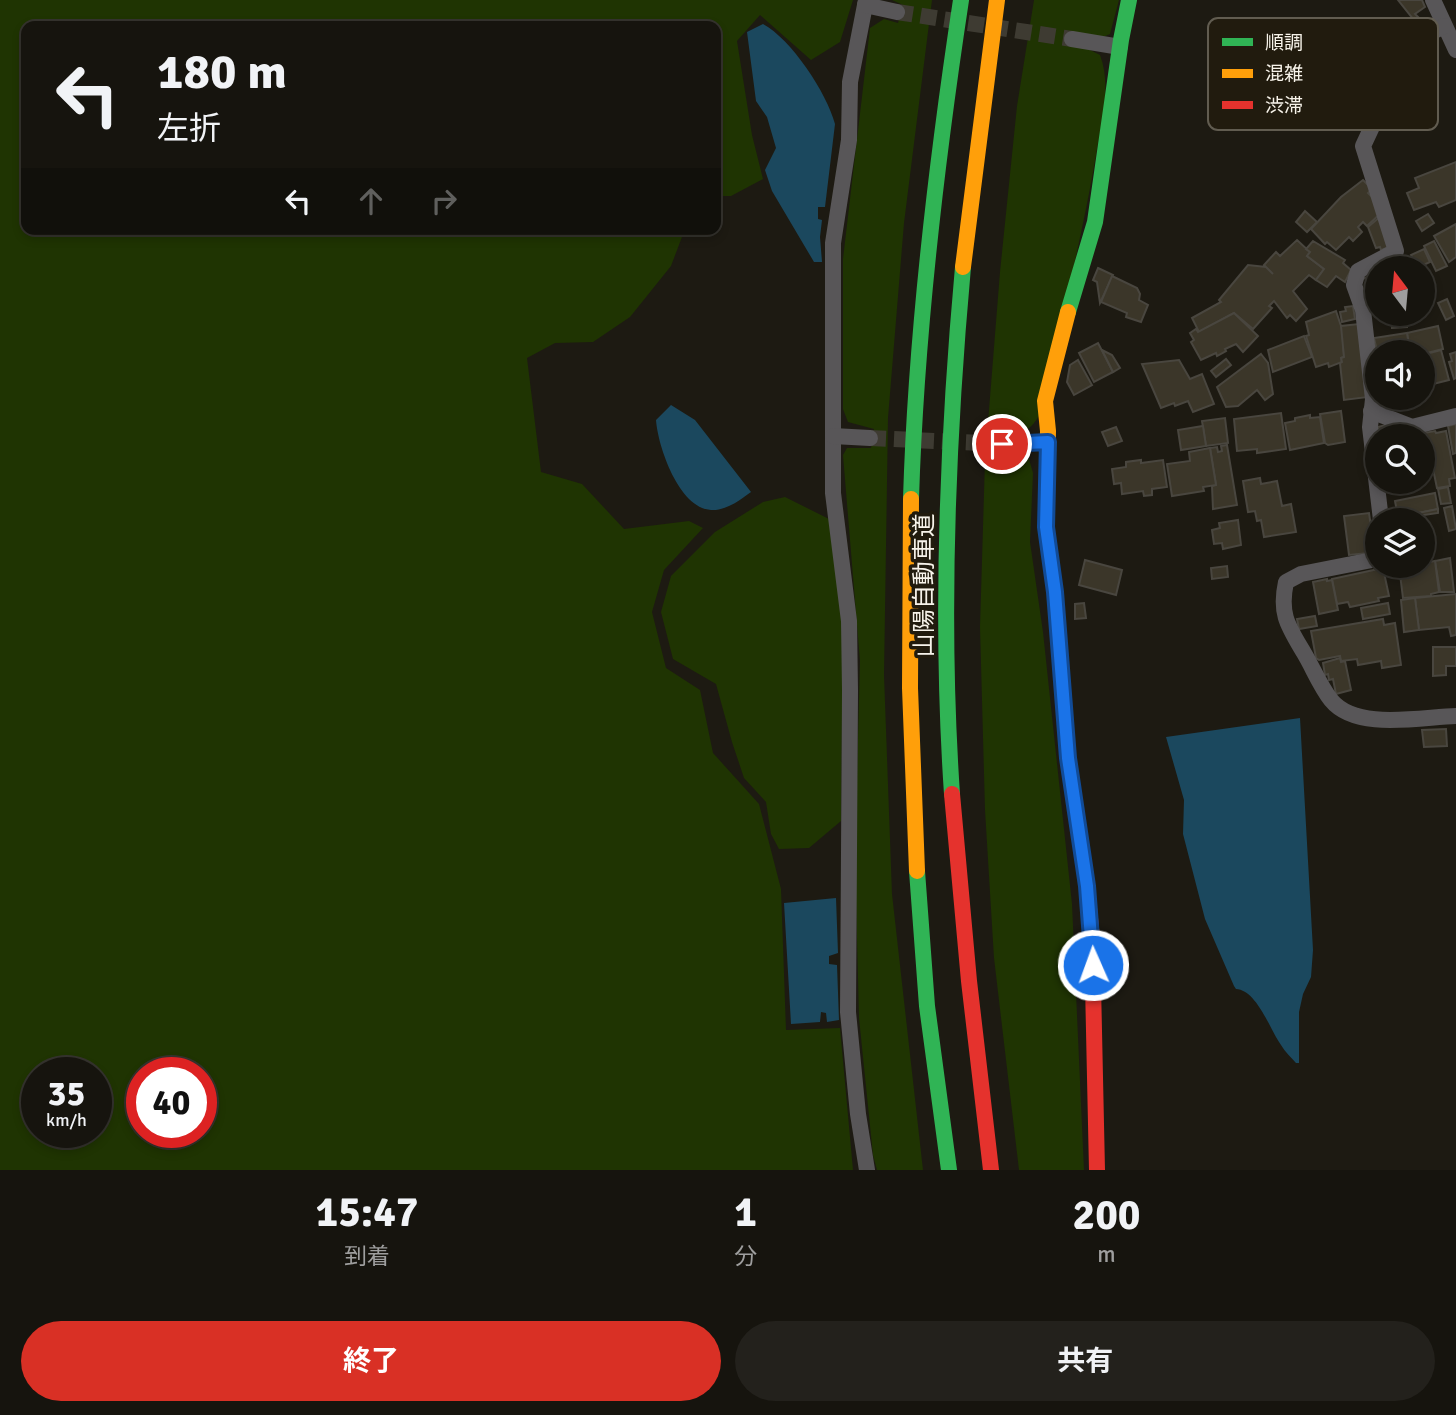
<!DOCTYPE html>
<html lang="ja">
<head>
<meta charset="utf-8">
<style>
  body { margin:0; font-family:Signika,"Noto Sans JP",sans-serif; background:#23211c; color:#f1f3f6; height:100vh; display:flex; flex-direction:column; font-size:26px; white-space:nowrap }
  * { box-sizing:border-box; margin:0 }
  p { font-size:23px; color:#9e9e9e }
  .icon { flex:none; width:38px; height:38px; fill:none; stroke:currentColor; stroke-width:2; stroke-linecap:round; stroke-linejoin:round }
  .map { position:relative; height:1170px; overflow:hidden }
  .sheet { display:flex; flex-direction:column; background:#16140e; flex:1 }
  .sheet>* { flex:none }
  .banner { position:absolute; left:21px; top:21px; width:700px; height:214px; border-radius:14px; box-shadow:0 4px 10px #0003,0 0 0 2px #35332e; background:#16140e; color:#f1f3f6; overflow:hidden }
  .needle { width:46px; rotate:344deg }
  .controls { position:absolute; left:1365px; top:256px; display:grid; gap:14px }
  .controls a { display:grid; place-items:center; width:70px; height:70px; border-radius:50%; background:#16140e; box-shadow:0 4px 10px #0003,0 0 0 2px #35332e; font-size:35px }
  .speed { position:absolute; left:21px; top:1057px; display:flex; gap:14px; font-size:35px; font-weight:700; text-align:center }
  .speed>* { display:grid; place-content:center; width:91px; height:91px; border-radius:50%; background:#16140e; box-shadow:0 4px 10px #0003,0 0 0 2px #35332e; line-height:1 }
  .speed small { font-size:18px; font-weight:400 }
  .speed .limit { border:10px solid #d22; background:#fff; color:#111 }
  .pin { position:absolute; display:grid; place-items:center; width:60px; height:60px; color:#fff; margin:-30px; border:4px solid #fff; border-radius:50%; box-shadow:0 2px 7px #0007 }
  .me { position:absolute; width:77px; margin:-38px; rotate:358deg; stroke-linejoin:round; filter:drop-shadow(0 0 5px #0008) }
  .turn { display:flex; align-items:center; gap:24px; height:147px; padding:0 21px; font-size:32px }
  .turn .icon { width:91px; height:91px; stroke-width:2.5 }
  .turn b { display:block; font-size:49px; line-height:60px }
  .lanes { display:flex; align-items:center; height:66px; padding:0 21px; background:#0003; justify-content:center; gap:35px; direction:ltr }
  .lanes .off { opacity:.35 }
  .eta { display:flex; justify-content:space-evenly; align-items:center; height:119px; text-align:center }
  .eta b { font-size:42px; font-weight:700; line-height:49px }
  .primary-button { display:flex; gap:14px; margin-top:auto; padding:14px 21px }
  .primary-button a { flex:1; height:80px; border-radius:42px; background:#d93025; color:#fff; font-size:28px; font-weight:700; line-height:80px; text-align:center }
  .primary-button a+a { background:#23211c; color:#f1f3f6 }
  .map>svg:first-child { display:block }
  .green { fill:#1f3402; fill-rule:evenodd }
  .water { fill:#1b485e }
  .building { fill:#3b3629; stroke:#49463f; stroke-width:2 }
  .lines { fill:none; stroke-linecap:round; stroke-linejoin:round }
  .street-tunnel { stroke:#3e3b32; stroke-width:16; stroke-dasharray:16 8; stroke-linecap:butt }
  .street { stroke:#585658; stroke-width:16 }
  .fast { stroke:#30b455; stroke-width:16 }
  .slow { stroke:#ff9f0a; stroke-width:16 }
  .jam { stroke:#e5322d; stroke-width:16 }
  .route-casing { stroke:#114b97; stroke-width:18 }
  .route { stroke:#1a73e8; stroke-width:12 }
  .labels { text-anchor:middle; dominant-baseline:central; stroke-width:7; stroke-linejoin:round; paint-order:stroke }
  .street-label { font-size:24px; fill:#f7f3ea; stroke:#211b0e }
  .key { fill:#211b0e; stroke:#615c50; stroke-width:2 }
  .key-label { font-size:19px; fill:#f7f3ea }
</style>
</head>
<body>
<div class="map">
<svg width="1456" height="1170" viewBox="0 0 1456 1170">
  <rect width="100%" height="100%" fill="#1d1a12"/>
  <g class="green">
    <path d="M0,0H853L840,42L811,60L760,15L737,41L752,135L763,179L731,196H716V26H26V229H685L671,266L630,317L593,342L555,343L527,358L541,472L582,484L624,529L689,521L703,528L664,570L652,612L666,668L700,690L713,753L759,804L781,889L786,1030L840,1028L853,1170H0ZM37,1073H96V1132H37ZM142,1073H201V1132H142Z"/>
    <path d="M892,0H932L904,223L888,418L884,675L892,894L923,1170H877L873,1155L859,1018L855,857L860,661L843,455L847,448H871L874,429L848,422L843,409V259L870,28L884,19L898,23L903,5Z"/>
    <path d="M1034,0H1119L1110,34L1103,37L1070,32L1084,47L1100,55C1112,86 1101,123 1096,155C1081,243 1059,329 1039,416C1026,436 1020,433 999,434V453L1020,454L1029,459L1033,473L1030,542L1043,632L1072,904L1084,1170H1019L994,958L985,810L980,627L985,460L1000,272L1017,106Z"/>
    <path d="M785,497L831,520L845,643L842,709L841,821L809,848L779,849L771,834L766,802L744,778L732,742L716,684L673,659L661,612L671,576L715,532L763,502Z"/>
  </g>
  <g class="water">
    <path d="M763,24C791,39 827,93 835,124L825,207H818V219L822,220L820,237L822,262H814L772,191L765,170L776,148L767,117L756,101L747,32Z"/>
    <path d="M671,405L695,420L751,492C740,500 726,511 711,510C679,508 658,447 656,420Z"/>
    <path d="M1300,718L1313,950L1311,977L1303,994L1299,1012V1063H1296C1291,1057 1285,1052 1281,1045C1270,1030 1257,990 1236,989L1234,986L1205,919L1183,834L1184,800L1166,737Z"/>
    <path d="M836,898L838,953L829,956V964L837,965L839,1020L827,1022L826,1013L821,1012L820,1022L791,1024L784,903Z"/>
  </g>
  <g class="building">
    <path d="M1398,0H1422L1425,7L1415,14L1418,17L1414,20Z"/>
    <path d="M1456,162V200L1439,207L1436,202L1414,210L1407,193L1419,188L1415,178Z"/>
    <path d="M1363,180L1372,189L1368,193L1379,204L1382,212L1367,226L1363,222L1358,227L1362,232L1353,241L1349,237L1336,250L1327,242L1325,244L1311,229L1341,197Z"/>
    <path d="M1305,211L1317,222L1307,232L1296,222Z"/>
    <path d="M1428,214L1434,223L1422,231L1416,221Z"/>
    <path d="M1382,215L1392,246L1381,250L1380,247L1376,248L1368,227Z"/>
    <path d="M1456,224V257L1449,262L1434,236Z"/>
    <path d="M1297,240L1310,252L1307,256L1324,269L1316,280L1309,275L1293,291L1307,309L1296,321L1290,315L1287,318L1274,301L1269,306L1272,308L1253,329L1234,313L1199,332L1192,318L1221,302L1219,300L1248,265L1266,267L1273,274L1264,265L1276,252L1280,256Z"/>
    <path d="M1313,241L1345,260L1343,263L1351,270L1345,282L1336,276L1327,287L1316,280L1324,269L1307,256L1310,252L1306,249Z"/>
    <path d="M1434,241L1447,266L1436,271L1424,246Z"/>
    <path d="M1424,249L1430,262L1417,268L1411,255Z"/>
    <path d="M1098,268L1113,275L1100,303L1097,282L1093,280Z"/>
    <path d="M1377,271V300L1365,278Z"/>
    <path d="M1112,276L1137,288L1140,294L1139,300L1148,305L1141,322L1126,317L1127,313L1101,302Z"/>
    <path d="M1447,299L1454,316L1446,320L1438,303Z"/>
    <path d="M1353,306L1355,319L1342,322L1340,312L1346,311L1345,307Z"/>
    <path d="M1336,311L1342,329L1344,357L1341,358L1342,362L1329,367L1328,363L1316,367L1306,336L1309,335L1306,322Z"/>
    <path d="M1234,313L1258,336L1243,352L1236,344L1225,349L1226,351L1217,356L1216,353L1201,360L1191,342L1194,340L1190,333L1196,329L1198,332Z"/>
    <path d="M1391,313H1406L1407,327L1392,328Z"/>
    <path d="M1359,324L1368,397L1344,400L1340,363L1342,362L1341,358L1344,357L1341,326Z"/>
    <path d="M1438,326L1443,349L1423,354V352H1410L1407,333Z"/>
    <path d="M1407,333L1410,352L1377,351L1374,338Z"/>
    <path d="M1304,336L1312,357L1273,372L1268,350Z"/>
    <path d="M1098,343L1113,372L1094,382L1079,353Z"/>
    <path d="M1102,350L1112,355L1120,368L1113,372Z"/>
    <path d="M1441,350L1449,380L1433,384L1424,356L1426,354Z"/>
    <path d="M1456,352V378L1454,379L1449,362L1452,361L1450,354Z"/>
    <path d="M1261,354L1268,363L1273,394L1265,400L1257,390L1238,406L1226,407L1217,387Z"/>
    <path d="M1226,359L1231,365L1216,377L1211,371Z"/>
    <path d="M1078,360L1092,385L1074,395L1067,382L1070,365Z"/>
    <path d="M1179,360L1190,379L1202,374L1214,404L1193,412L1188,401L1175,406L1174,403L1161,408L1142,364Z"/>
    <path d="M1341,411L1345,442L1328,445L1325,443L1320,414Z"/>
    <path d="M1281,413L1286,449L1257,453V449L1237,451L1234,419Z"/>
    <path d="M1310,415V418L1320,417L1324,443L1290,450L1285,423L1295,421V418Z"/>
    <path d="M1225,418L1228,443L1206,446L1202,421Z"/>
    <path d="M1390,424V428H1400L1401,431L1404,430L1405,436H1379L1378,427Z"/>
    <path d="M1456,424V453L1453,454L1448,426Z"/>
    <path d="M1203,426L1206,446L1181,450L1178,430Z"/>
    <path d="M1116,427L1122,441L1108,446L1102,432Z"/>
    <path d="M1435,431L1436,433L1446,431L1455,478L1449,479L1450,486L1437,488L1432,464L1428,465V468L1423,470V436H1407Z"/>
    <path d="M1227,445L1237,505L1213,509L1212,486L1216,485L1210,448L1217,447L1218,452L1222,451L1221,446Z"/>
    <path d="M1210,448L1216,485L1203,487L1204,491L1172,496L1167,464L1190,461L1189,452Z"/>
    <path d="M1141,460V463L1163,460L1167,487L1152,489V495L1144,496L1143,491L1122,494L1121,483L1114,484L1112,469L1126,467V462Z"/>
    <path d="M1260,478L1261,484L1277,481L1282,506L1291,504L1296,532L1264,537L1261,520L1257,521L1255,511L1248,512L1243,481Z"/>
    <path d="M1448,487L1451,503L1441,504L1438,489Z"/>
    <path d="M1435,493L1438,509L1398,517L1395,501Z"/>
    <path d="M1452,506L1456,529L1449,531L1444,508Z"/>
    <path d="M1438,509V513L1403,518V516Z"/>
    <path d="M1369,513L1374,548L1367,549L1368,553L1349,555L1344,516Z"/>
    <path d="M1238,520L1241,545L1223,549L1222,543L1214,544L1212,530L1220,528L1219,523Z"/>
    <path d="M1450,558L1454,592H1440L1435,561Z"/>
    <path d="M1085,560L1122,570L1116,595L1079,585Z"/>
    <path d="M1435,561L1439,592L1431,594V596L1403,598L1399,566L1423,565V563Z"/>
    <path d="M1227,566L1228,577L1212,579L1211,568Z"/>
    <path d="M1383,568L1389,596L1378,598L1379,601L1350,607L1348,602L1337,604L1332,579Z"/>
    <path d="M1327,579V581L1332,580L1338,610L1319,614L1313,582Z"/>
    <path d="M1456,594V635L1451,636L1449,627L1419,630L1415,598Z"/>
    <path d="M1415,598L1419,630L1404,632L1401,600Z"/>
    <path d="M1084,603L1086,618L1075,619V604Z"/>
    <path d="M1388,603L1390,614L1363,619L1361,608Z"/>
    <path d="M1315,616L1317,626L1299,629L1297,619Z"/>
    <path d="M1383,619L1384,625L1395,623L1401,665L1382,668L1381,661L1358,665L1357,659L1341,661L1340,656L1319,660L1316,658L1311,631Z"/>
    <path d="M1433,647H1456V666H1446V675L1433,676Z"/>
    <path d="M1340,658L1341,662L1345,661L1351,690L1336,694L1333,679L1329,680L1328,674L1325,675L1323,663Z"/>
    <path d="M1446,729L1447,746L1424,747L1422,730Z"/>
  </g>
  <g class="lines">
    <g class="street-tunnel">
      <path d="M897,12L1072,39"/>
      <path d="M870,438L1002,444"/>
    </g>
    <g class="street">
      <path d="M866,0L850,82L849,140L833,243V493L849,621L850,691L848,1012L858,1114L867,1170"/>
      <path d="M1433,0L1456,50"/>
      <path d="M865,5L897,12"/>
      <path d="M1072,39L1120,47"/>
      <path d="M1371,411L1412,427L1456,416"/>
      <path d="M833,436L870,438"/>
      <path d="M1002,444L1048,442"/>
      <path d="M1381,520L1370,427L1373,399L1363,310L1354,285L1358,271L1396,251L1363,146L1384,101L1389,63L1400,49L1444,26"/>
      <path d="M1377,559L1301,574L1286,582C1279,614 1288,626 1304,653C1313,668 1320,686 1331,700C1356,731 1420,717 1456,716"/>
    </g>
    <g class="fast">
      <path d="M1068,312L1095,222L1121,40L1129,0"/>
      <path d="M911,499C916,332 936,165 961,0"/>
      <path d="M952,794C940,618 947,443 963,267"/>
      <path d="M917,871L927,1006L949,1170"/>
    </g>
    <g class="slow">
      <path d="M963,267L997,0"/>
      <path d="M1068,312L1045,401L1048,431L1046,527L1055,592L1068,758L1086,878"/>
      <path d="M911,499L910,688L917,871"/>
    </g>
    <g class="jam">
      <path d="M952,794L969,981L991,1170"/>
      <path d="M1086,878L1092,938L1097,1170"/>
    </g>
  </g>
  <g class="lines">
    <g class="route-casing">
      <path id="route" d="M1002,444L1048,442L1046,527L1055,592L1068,758L1087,886L1093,965"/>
    </g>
    <use href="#route" class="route"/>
  </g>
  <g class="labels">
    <g class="street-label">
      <text transform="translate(924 585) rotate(-90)">山陽自動車道</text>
    </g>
  </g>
  <rect x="1208" y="18" width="230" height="112" rx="10" class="key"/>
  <rect x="1222" y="38" width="31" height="8" fill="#30b455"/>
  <rect x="1222" y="69" width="31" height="9" fill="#ff9f0a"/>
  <rect x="1222" y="101" width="31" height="8" fill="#e5322d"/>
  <g class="key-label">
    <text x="1265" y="49">順調</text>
    <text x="1265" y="80">混雑</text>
    <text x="1265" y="112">渋滞</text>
  </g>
</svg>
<div class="controls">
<a><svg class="needle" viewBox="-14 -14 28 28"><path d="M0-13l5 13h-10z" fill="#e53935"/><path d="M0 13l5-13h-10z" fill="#9e9e9e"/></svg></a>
<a><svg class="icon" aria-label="sound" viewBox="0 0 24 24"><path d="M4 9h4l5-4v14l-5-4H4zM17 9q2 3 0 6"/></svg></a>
<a><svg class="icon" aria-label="search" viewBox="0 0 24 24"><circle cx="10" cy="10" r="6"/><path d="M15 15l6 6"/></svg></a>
<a><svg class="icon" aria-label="layers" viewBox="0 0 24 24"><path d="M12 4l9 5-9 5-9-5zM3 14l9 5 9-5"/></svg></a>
</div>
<div class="speed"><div>35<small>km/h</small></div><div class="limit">40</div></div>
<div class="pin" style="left:1002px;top:444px;background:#d93025"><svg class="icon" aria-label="arrive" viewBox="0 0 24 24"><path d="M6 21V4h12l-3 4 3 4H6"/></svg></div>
<svg class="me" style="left:1093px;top:965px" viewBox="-20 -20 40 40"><circle r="17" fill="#1a73e8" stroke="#fff" stroke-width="3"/><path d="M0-11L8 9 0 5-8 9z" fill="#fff"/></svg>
<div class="banner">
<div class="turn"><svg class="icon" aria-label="left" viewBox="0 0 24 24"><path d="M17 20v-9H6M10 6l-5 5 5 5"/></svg><div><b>180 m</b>左折</div></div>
<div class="lanes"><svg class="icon" aria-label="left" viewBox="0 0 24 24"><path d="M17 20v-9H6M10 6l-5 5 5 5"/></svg><svg class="icon off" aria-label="ahead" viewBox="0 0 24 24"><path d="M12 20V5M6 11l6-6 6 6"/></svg><svg class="icon off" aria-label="right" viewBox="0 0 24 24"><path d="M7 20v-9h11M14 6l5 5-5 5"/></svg></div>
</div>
</div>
<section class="sheet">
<div class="eta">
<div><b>15:47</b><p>到着</p></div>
<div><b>1</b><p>分</p></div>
<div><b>200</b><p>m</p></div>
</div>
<div class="primary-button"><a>終了</a><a>共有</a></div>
</section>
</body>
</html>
